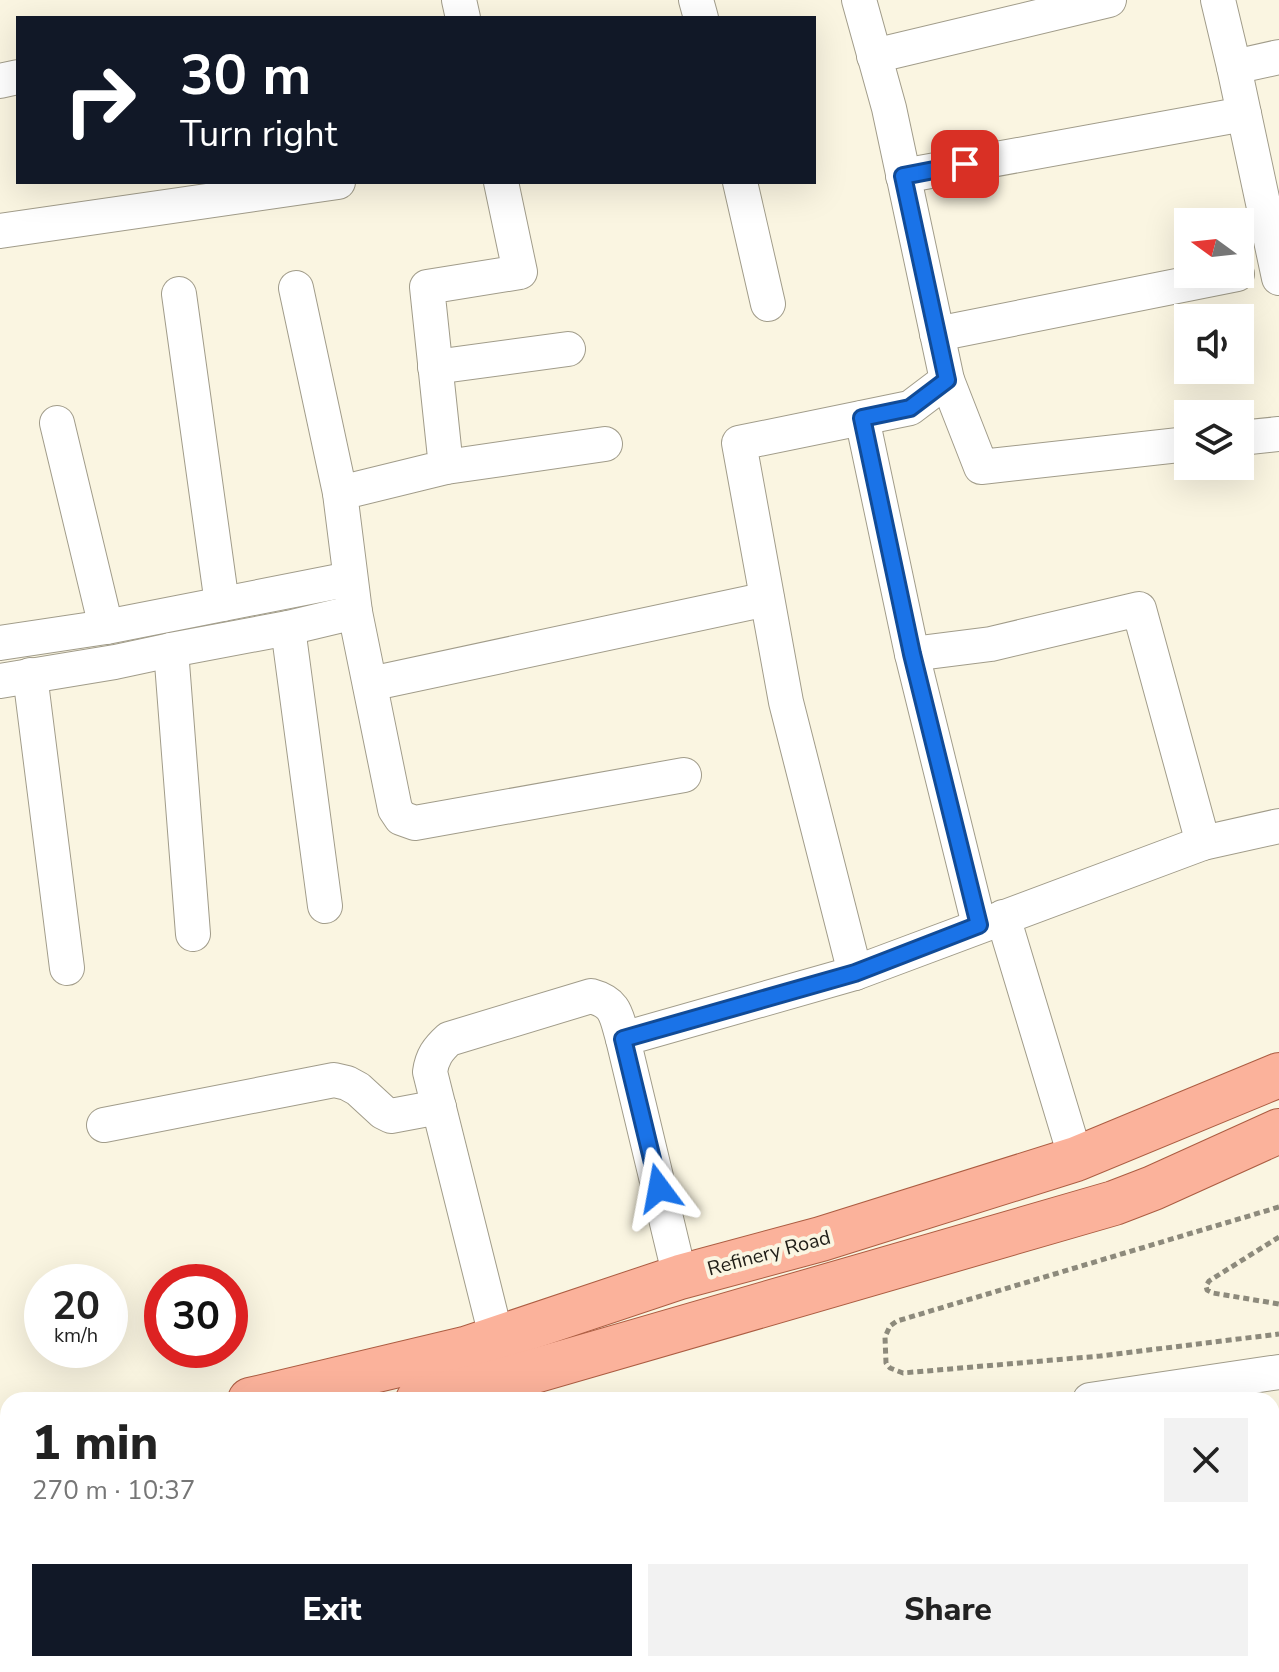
<!DOCTYPE html>
<html lang="en">
<head>
<meta charset="utf-8">
<style>
  body { margin:0; font-family:"Nunito Sans",sans-serif; background:#f2f2f2; color:#222; height:100vh; display:flex; flex-direction:column; font-size:30px; white-space:nowrap }
  * { box-sizing:border-box; margin:0 }
  p { font-size:26px; color:#767676 }
  .icon { flex:none; width:44px; height:44px; fill:none; stroke:currentColor; stroke-width:2; stroke-linecap:round; stroke-linejoin:round }
  .map { position:relative; flex:1; overflow:hidden }
  .sheet { position:absolute; left:0px; top:1392px; width:1280px; height:280px; display:flex; flex-direction:column; background:#fff; border-radius:24px 24px 0 0; box-shadow:0 8px 32px #0002 }
  .sheet>* { flex:none }
  .banner { position:absolute; left:16px; top:16px; width:800px; height:168px; border-radius:0px; box-shadow:0 8px 32px #0002; background:#111827; color:#fff; overflow:hidden }
  .needle { width:52px; rotate:285deg }
  .controls { position:absolute; left:1174px; top:208px; display:grid; gap:16px }
  .controls a { display:grid; place-items:center; width:80px; height:80px; border-radius:0px; background:#fff; box-shadow:0 8px 32px #0002; font-size:40px }
  .speed { position:absolute; left:24px; top:1264px; display:flex; gap:16px; font-size:40px; font-weight:700; text-align:center }
  .speed>* { display:grid; place-content:center; width:104px; height:104px; border-radius:50%; background:#fff; box-shadow:0 8px 32px #0002; line-height:1 }
  .speed small { font-size:20px; font-weight:400 }
  .speed .limit { border:12px solid #d22; background:#fff; color:#111 }
  .pin { position:absolute; display:grid; place-items:center; width:68px; height:68px; color:#fff; margin:-34px; border-radius:16px; box-shadow:0 4px 12px #0006 }
  .me { position:absolute; width:88px; margin:-44px; rotate:347deg; stroke-linejoin:round; filter:drop-shadow(0 0 6px #0008) }
  .turn { display:flex; align-items:center; gap:28px; height:168px; padding:0 32px; font-size:36px }
  .turn .icon { width:104px; height:104px; stroke-width:2.5 }
  .turn b { display:block; font-size:56px; line-height:68px }
  .round { display:grid; place-items:center; flex:none; width:84px; height:84px; border-radius:0px; background:#f2f2f2 }
  .summary { display:flex; align-items:center; justify-content:space-between; height:136px; padding:0 32px }
  h1 { font-size:48px; font-weight:800; line-height:60px }
  .cta { display:flex; gap:16px; margin-top:auto; padding:16px 32px }
  .cta a { flex:1; height:92px; border-radius:0px; background:#111827; color:#fff; font-size:32px; font-weight:800; line-height:92px; text-align:center }
  .cta a+a { background:#f2f2f2; color:#222 }
  .map>svg:first-child { display:block }
  .lines { fill:none; stroke-linecap:round; stroke-linejoin:round }
  .minor-casing { stroke:#a19c8a; stroke-width:36 }
  .major-casing { stroke:#ac5d42; stroke-width:46 }
  .path { stroke:#8d8a7c; stroke-width:5; stroke-dasharray:6 4; stroke-linecap:butt }
  .minor { stroke:#fff; stroke-width:34 }
  .major { stroke:#fbb29b; stroke-width:44 }
  .route-casing { stroke:#114b97; stroke-width:20 }
  .route { stroke:#1a73e8; stroke-width:14 }
  .labels { text-anchor:middle; dominant-baseline:central; stroke-width:8; stroke-linejoin:round; paint-order:stroke }
  .street-label { font-size:20px; fill:#201e17; stroke:#faf5e1 }
</style>
</head>
<body>
<div class="map">
<svg width="1279" height="1672" viewBox="0 0 1279 1672">
  <rect width="100%" height="100%" fill="#faf5e1"/>
  <g class="lines">
    <g class="minor-casing">
      <g id="minor">
        <path d="M459,0L463,18"/>
        <path d="M696,0L701,18"/>
        <path d="M1218,0L1234,67L1279,278"/>
        <path d="M874,56L1109,0"/>
        <path d="M1234,67L1279,57"/>
        <path d="M0,81L18,77"/>
        <path d="M903,176L1244,114"/>
        <path d="M501,182L520,272L427,287L446,467L340,493L355,612L395,809L401,818L415,823L684,775"/>
        <path d="M740,182L768,304"/>
        <path d="M0,231L338,182"/>
        <path d="M296,288L340,493"/>
        <path d="M179,294L222,604"/>
        <path d="M937,334L1237,274"/>
        <path d="M435,367L568,349"/>
        <path d="M947,380L981,467L1188,444"/>
        <path d="M862,418L912,654L979,925"/>
        <path d="M57,423L106,627"/>
        <path d="M1240,438L1279,434"/>
        <path d="M446,467L605,444"/>
        <path d="M288,628L325,906"/>
        <path d="M0,643L106,627L350,579"/>
        <path d="M171,650L193,934"/>
        <path d="M30,675L67,968"/>
        <path d="M0,681L115,662L171,650L288,628L355,612"/>
        <path d="M370,684L767,599"/>
        <path d="M1203,843L1279,826"/>
        <path d="M1003,917L1076,1159"/>
        <path d="M855,973L786,702L739,443L910,408L947,380L889,108L859,0"/>
        <path d="M104,1125L334,1080L347,1083L358,1089L383,1112L391,1116L439,1107"/>
        <path d="M680,1277L623,1039L855,973L1203,843L1139,609L991,644L912,654"/>
        <path d="M497,1340L430,1072C432,1057 438,1049 449,1039L591,996C617,1003 616,1016 623,1039"/>
        <path d="M1090,1400L1279,1372"/>
        <path d="M1272,1655L1279,1654"/>
        <path d="M591,1664L593,1672"/>
        <path d="M1052,1664L1054,1672"/>
        <path d="M448,1672L485,1664"/>
        <path d="M1146,1672L1205,1664"/>
      </g>
    </g>
    <g class="major-casing">
      <g id="major">
        <path d="M250,1400L465,1349L680,1277L821,1239L1076,1159L1279,1075"/>
        <path d="M418,1400L493,1383L1114,1203L1153,1188L1279,1131"/>
        <path d="M0,1459L8,1457"/>
        <path d="M0,1495L8,1494"/>
      </g>
    </g>
    <g class="path">
      <path d="M1279,1207L897,1321L890,1326L885,1337L886,1363L890,1368L903,1373L1100,1356L1279,1334"/>
      <path d="M1279,1237L1209,1281L1206,1286L1207,1290L1213,1293L1279,1304"/>
    </g>
    <use href="#minor" class="minor"/>
    <use href="#major" class="major"/>
  </g>
  <g class="lines">
    <g class="route-casing">
      <path id="route" d="M659,1188L623,1039L855,973L979,925L912,654L862,418L910,408L947,380L903,176L965,164"/>
    </g>
    <use href="#route" class="route"/>
  </g>
  <g class="labels">
    <g class="street-label">
      <text transform="translate(769 1253) rotate(-15)">Refinery Road</text>
    </g>
  </g>
</svg>
<div class="controls">
<a><svg class="needle" viewBox="-14 -14 28 28"><path d="M0-13l5 13h-10z" fill="#e53935"/><path d="M0 13l5-13h-10z" fill="#767676"/></svg></a>
<a><svg class="icon" aria-label="sound" viewBox="0 0 24 24"><path d="M4 9h4l5-4v14l-5-4H4zM17 9q2 3 0 6"/></svg></a>
<a><svg class="icon" aria-label="layers" viewBox="0 0 24 24"><path d="M12 4l9 5-9 5-9-5zM3 14l9 5 9-5"/></svg></a>
</div>
<div class="speed"><div>20<small>km/h</small></div><div class="limit">30</div></div>
<div class="pin" style="left:965px;top:164px;background:#d93025"><svg class="icon" aria-label="arrive" viewBox="0 0 24 24"><path d="M6 21V4h12l-3 4 3 4H6"/></svg></div>
<svg class="me" style="left:659px;top:1188px" viewBox="-20 -20 40 40"><path d="M0-17L14 15 0 8-14 15z" fill="#1a73e8" stroke="#fff" stroke-width="4"/></svg>
<div class="banner">
<div class="turn"><svg class="icon" aria-label="right" viewBox="0 0 24 24"><path d="M7 20v-9h11M14 6l5 5-5 5"/></svg><div><b>30 m</b>Turn right</div></div>
</div>
<section class="sheet">
<div class="summary"><div><h1>1 min</h1><p>270 m · 10:37</p></div><a class="round"><svg class="icon" aria-label="close" viewBox="0 0 24 24"><path d="M6 6l12 12M18 6L6 18"/></svg></a></div>
<div class="cta"><a>Exit</a><a>Share</a></div>
</section>
</div>
</body>
</html>
